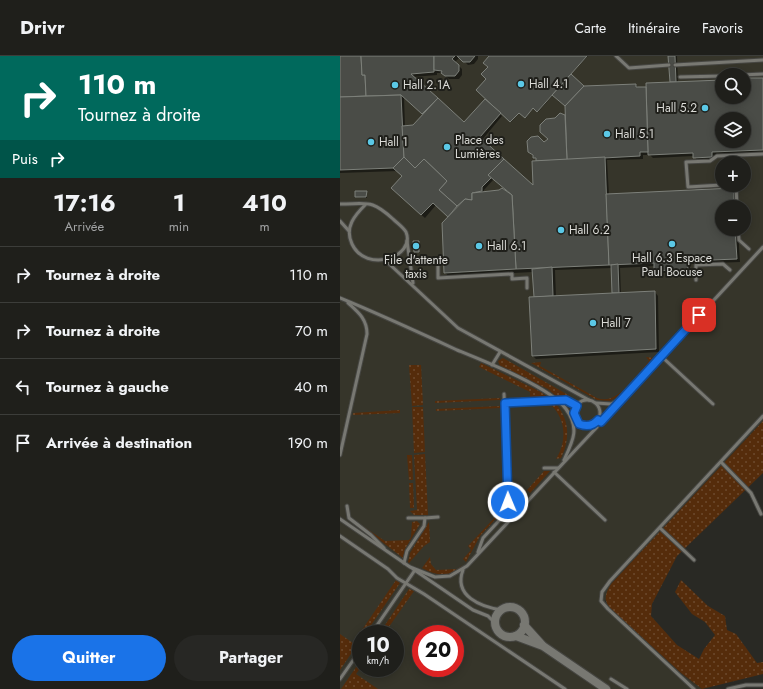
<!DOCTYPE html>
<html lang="fr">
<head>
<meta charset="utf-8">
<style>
  body { margin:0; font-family:Jost,sans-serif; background:#272724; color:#f1f3f6; height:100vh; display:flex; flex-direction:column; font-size:15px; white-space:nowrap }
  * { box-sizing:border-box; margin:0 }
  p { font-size:13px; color:#a1a2a3 }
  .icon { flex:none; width:22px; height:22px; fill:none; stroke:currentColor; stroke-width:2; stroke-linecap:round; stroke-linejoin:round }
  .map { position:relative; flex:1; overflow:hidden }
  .sheet { display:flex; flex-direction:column; background:#1f1f1b; width:340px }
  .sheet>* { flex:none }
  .guide { background:#00695c; color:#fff; overflow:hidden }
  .tools { position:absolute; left:375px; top:12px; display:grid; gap:8px }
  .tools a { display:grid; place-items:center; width:36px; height:36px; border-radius:50%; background:#1f1f1b; box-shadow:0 2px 10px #0003,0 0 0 1px #3c3d3a; font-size:20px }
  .speed { position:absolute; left:12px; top:569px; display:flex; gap:8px; font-size:20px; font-weight:700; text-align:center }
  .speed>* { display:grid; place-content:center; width:52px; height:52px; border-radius:50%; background:#1f1f1b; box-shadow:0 2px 10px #0003,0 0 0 1px #3c3d3a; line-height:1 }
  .speed small { font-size:10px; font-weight:400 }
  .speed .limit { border:6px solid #d22; background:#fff; color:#111 }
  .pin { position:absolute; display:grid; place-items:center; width:34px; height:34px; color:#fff; margin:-17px; border-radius:8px; box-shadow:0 2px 6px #0006 }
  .me { position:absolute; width:44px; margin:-22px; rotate:359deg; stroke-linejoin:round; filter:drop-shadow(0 0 3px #0008) }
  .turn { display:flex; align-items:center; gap:14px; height:84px; padding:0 12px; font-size:18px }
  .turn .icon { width:52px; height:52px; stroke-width:2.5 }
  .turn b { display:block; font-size:28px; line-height:34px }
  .then { display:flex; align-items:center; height:38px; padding:0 12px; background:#0003; gap:8px; font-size:15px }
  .eta { display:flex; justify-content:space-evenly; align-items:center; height:68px; text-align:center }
  .eta b { font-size:24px; font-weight:700; line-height:28px }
  .primary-button { display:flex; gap:8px; margin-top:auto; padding:8px 12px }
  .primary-button a { flex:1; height:46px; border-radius:24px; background:#1a73e8; color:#fff; font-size:16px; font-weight:700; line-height:46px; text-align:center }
  .primary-button a+a { background:#272724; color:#f1f3f6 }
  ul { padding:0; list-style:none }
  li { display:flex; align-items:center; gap:12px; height:56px; padding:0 12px; border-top:1px solid #3c3d3a }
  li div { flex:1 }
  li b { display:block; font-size:15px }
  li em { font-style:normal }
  header { display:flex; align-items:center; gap:24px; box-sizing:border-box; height:56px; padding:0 20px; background:#1f1f1b; border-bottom:1px solid #3c3d3a }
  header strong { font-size:19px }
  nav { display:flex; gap:22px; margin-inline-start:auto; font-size:14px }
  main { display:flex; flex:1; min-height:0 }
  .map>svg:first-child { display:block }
  .built { fill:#36352a; fill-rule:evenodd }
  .grass { fill:url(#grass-dots) }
  .shadow { fill:#0007; fill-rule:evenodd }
  .building { fill:#4a4c47; stroke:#7d807a; fill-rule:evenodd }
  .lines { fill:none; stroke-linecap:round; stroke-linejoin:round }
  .lane-casing { stroke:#464642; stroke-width:5 }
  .secondary-casing { stroke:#464642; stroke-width:10 }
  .lane { stroke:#787872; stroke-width:3 }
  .secondary { stroke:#787872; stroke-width:8 }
  .route-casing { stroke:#114b97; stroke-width:10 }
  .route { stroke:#1a73e8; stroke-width:7 }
  .poi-dot { fill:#5bc8e6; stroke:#1f1f1a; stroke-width:1.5 }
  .labels { text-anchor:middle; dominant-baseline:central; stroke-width:4; stroke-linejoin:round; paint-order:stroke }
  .poi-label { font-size:12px; fill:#dbdbd7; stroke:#1f1f1a; text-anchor:start }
</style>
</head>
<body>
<header>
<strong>Drivr</strong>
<nav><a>Carte</a><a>Itinéraire</a><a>Favoris</a></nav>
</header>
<main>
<section class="sheet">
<div class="guide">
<div class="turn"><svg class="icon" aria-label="right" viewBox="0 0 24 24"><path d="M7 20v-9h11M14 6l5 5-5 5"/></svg><div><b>110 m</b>Tournez à droite</div></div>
<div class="then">Puis<svg class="icon" aria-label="right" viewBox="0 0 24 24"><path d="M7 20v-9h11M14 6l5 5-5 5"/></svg></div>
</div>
<div class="eta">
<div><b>17:16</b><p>Arrivée</p></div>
<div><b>1</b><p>min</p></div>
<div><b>410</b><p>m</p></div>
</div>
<ul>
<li><svg class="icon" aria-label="right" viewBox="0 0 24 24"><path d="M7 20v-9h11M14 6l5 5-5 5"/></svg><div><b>Tournez à droite</b></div><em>110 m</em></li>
<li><svg class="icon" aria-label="right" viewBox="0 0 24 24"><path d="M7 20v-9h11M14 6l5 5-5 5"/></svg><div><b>Tournez à droite</b></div><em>70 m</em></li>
<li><svg class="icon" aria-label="left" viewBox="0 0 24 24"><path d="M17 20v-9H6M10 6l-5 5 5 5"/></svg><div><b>Tournez à gauche</b></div><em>40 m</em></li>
<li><svg class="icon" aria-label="arrive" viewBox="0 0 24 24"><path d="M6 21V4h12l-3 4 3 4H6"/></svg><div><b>Arrivée à destination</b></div><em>190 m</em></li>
</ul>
<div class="primary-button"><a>Quitter</a><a>Partager</a></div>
</section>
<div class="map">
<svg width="423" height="633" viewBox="0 0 423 633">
  <defs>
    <pattern id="grass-dots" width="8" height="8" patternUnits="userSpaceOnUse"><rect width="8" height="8" fill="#552c0b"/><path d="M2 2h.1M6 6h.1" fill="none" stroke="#6d4a2e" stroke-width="1.8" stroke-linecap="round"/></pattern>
  </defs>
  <rect width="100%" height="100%" fill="#292924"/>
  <path class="built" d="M0,0H423V365L271,528L265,546L341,617L362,633H0ZM382,19H404V41H382ZM382,63H404V85H382ZM382,107H404V129H382ZM382,151H404V173H382ZM21,578H55V612H21ZM81,578H115V612H81Z"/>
  <g class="grass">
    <path d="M306,301L314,302L278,340L270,345L257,344L191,307L201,306L200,310L257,342C278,350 296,319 309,305Z"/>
    <path d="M163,302L230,340V341H217L208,333L160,310L158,305Z"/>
    <path d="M141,307L201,336L208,342L177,344V341H190V336L139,311Z"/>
    <path d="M69,309H81L83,349L72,350Z"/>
    <path d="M160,342V344L95,347V345Z"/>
    <path d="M203,348H216C230,364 230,384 221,402L216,403C227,386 226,364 212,350H203Z"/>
    <path d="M161,350V352L96,355V353Z"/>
    <path d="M72,351H83L85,396L74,397Z"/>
    <path d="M60,354V357L13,359V357Z"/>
    <path d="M423,365V417L337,500L312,548L311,560L337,589L359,603L364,593L375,579L365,566L352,558L335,536L341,524L368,550L385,560L387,574L396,578L417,607L423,606V618L362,633L341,617L269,551C263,542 266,537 271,528Z"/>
    <path d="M85,398L88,459H74L70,455L77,454L74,399Z"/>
    <path d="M67,399H72L73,424H69Z"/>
    <path d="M204,415H210L190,437L187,434Z"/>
    <path d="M69,427H73L74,452H70Z"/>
    <path d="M159,446H162L161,457L140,480L126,506L123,503L131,494L128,490L158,458Z"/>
    <path d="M11,462L45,485L69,484L71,481L72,466L77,465L80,468L65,493L63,502Z"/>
    <path d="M89,466L90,486L84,490L69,507L68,506L70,497Z"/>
    <path d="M90,501L91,508L96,514L117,513L123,509C110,522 97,520 82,512Z"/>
    <path d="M56,524L60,527L25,578H21V583L0,614V578L13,587Z"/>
    <path d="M69,533L74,535L44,578H39Z"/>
    <path d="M21,604V611L16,618L38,633H1Z"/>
  </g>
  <g class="shadow">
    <path d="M0,0H138V3L134,8L128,9L120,1L115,6L122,13V19L119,23H109L103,17H97V19L73,21L124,67L151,47L147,23L151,0H248L230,19L244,32L296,29L299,32H307L332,27L331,0H337L338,27L382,25V41H404V23H423V97L375,99V104L358,105L354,100L313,102L310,99H303V103L267,104L269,139L393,133L397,137V151H382V173H398L400,206L350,208V216L318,217L315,214V210L280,212L281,238L315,236L318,240L319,296L196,303L193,300L195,242L193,216L109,220L105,217L109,161L96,149L85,162L71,150L64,120L58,115L0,117ZM213,39L226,50V61L220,58L215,63L209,83L204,88L188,95L197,104L194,131L142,84L162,60L159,57L161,56L171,66L180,56L186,62L193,51L198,56ZM64,41L84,59L73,70L65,71ZM382,63H404V85H382ZM154,123L164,132L160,135L144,137V134ZM273,212L275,238L216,241L215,214Z"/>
    <path d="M26,136L27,142L16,141Z"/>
  </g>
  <g class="building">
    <path d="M0,0H21L22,19H25L26,40L0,41Z"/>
    <path d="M21,0H94V16L71,18L98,42L82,58L61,39L26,40L25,19H22Z"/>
    <path d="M94,0H115L112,3L119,9V15L115,20H105L101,17L102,15L94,14Z"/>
    <path d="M117,0H135L130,6H123Z"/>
    <path d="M149,0H247L197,56L193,52L185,62L179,57L170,66L136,34L146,23L141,18L148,11L143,7Z"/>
    <path d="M328,0H335L336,26H330Z"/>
    <path d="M231,18L244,30L225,50L212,39Z"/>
    <path d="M404,22H423V94L372,96V101L353,102V97L308,99L306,27L382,24V41H404ZM382,63H404V85H382Z"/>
    <path d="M296,28V31H306L308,96H300V100L227,104L225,50L244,30Z"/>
    <path d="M61,39L64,101L53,112L0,114V41Z"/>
    <path d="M98,42L124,66L145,43L161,57L140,81L164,103L148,119L152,121L142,131V135L132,137V144L125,143L117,150L99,134L107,125L84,103L75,112L64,101L62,70L73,69Z"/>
    <path d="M220,57L225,59L227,104L196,105V102H193V99L188,96L187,85L191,81L198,80L204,86L208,83L200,76V69L206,63L215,62Z"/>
    <path d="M64,101L75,112L84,103L107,125L99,134L117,150L108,161L93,147L81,159L51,132L62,120L53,112Z"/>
    <path d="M265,101L269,209L176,213L172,139L148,119L164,103L193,129L192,105Z"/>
    <path d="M162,132L172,139L176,213L104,217L102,167L125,143L132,144V137L159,134Z"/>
    <path d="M394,132V151H382V173H395L397,203L347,205L348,213L314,215V207L269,209L266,138Z"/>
    <path d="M15,135H27L26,141H15Z"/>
    <path d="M73,185H79V196H74Z"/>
    <path d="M278,208L279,237H272L271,209Z"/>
    <path d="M212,211L213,240L194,241L192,213Z"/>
    <path d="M315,235L316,293L192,300L189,241Z"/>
  </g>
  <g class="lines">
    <g class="lane-casing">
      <g id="lane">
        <path d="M276,0L289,12L329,9"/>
        <path d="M335,9L423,4"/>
        <path d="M401,19L423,18"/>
        <path d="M340,21L382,20"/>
        <path d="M382,129L348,131L346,106L370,105L377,100L423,98"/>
        <path d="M396,129L397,151"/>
        <path d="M0,148C28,148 31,143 53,163C57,167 63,171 66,176C76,201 26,218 12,188C4,171 15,159 26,148"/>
        <path d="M0,165L9,175"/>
        <path d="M398,173L399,184L409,193"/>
        <path d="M67,185L73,227"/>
        <path d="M45,204L118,272L249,344"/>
        <path d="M98,209V222L172,218V223L187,222V232"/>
        <path d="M356,224V209L383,208L390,214"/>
        <path d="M0,242C39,258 78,276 117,294C144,305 210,331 226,353C240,372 233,385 224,404"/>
        <path d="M321,300L373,348"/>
        <path d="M152,309L160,296"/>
        <circle cx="247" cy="357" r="13"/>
        <path d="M165,347L226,344L237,350"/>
        <path d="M256,347L271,348L281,343"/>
        <path d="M258,364L261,366L423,191"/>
        <path d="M0,399L27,278C27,263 18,256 8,247"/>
        <path d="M381,406L411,437L421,458"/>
        <path d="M204,412H218"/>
        <path d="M214,416L265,464"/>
        <path d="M7,450L9,462L31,479L44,492"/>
        <path d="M85,462L98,461"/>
        <path d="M0,463L70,511L95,521L110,520L127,510L257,371L255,368"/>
        <path d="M320,472L354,504"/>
        <path d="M0,480L48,513L57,522L84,538L225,633"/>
        <path d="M138,496L143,482L167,456L168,450L164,338"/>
        <path d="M64,507L67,495L84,470L85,462H68"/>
        <path d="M73,513L133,554L148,560L155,567"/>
        <path d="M123,514C113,540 141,551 162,554"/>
        <path d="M31,578L75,514"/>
        <path d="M0,623L21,593"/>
        <path d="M271,623L287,633"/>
        <path d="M354,633L268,553L261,545L262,536L270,525L423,360"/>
        <path d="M388,633L406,629H423"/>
      </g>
    </g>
    <g class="secondary-casing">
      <g id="secondary">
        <circle cx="170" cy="566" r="15"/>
        <path d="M184,569L202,589"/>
        <path d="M176,580L203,590L266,633"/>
      </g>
    </g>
    <use href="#lane" class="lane"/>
    <use href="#secondary" class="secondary"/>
  </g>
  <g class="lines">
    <g class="route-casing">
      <path id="route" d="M168,446L165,347L226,344L237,350L234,357L239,368C247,371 253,370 258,364L261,366L359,259"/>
    </g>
    <use href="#route" class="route"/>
  </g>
  <g class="poi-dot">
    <circle cx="181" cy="28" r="4"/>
    <circle cx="55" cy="29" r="4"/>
    <circle cx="365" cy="52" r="4"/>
    <circle cx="267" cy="78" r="4"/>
    <circle cx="31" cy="86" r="4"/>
    <circle cx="107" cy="91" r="4"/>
    <circle cx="221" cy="174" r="4"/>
    <circle cx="332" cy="188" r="4"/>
    <circle cx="76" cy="190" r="4"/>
    <circle cx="139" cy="190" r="4"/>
    <circle cx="253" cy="267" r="4"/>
  </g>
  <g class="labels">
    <g class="poi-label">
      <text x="189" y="28">Hall 4.1</text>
      <text x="63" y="29">Hall 2.1A</text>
      <text x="357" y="52" text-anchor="end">Hall 5.2</text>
      <text x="275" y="78">Hall 5.1</text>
      <text x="115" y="84">Place des<tspan x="115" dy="14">Lumières</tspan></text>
      <text x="39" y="86">Hall 1</text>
      <text x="229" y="174">Hall 6.2</text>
      <text x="147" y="190">Hall 6.1</text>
      <text x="332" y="202" text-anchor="middle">Hall 6.3 Espace<tspan x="332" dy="14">Paul Bocuse</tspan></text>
      <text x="76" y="204" text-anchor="middle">File d'attente<tspan x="76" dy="14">taxis</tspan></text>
      <text x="261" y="267">Hall 7</text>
    </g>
  </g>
</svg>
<div class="tools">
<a><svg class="icon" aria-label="search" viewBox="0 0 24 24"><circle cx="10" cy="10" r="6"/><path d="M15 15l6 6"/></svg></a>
<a><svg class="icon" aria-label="layers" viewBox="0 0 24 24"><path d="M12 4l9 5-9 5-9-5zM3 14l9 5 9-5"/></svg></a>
<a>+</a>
<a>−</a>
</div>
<div class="speed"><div>10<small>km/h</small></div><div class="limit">20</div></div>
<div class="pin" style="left:359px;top:259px;background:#d93025"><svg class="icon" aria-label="arrive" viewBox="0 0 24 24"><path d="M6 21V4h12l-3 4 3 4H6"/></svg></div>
<svg class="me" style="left:168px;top:446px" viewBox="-20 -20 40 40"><circle r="17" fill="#1a73e8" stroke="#fff" stroke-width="3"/><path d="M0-11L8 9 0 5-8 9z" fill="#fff"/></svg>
</div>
</main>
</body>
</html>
